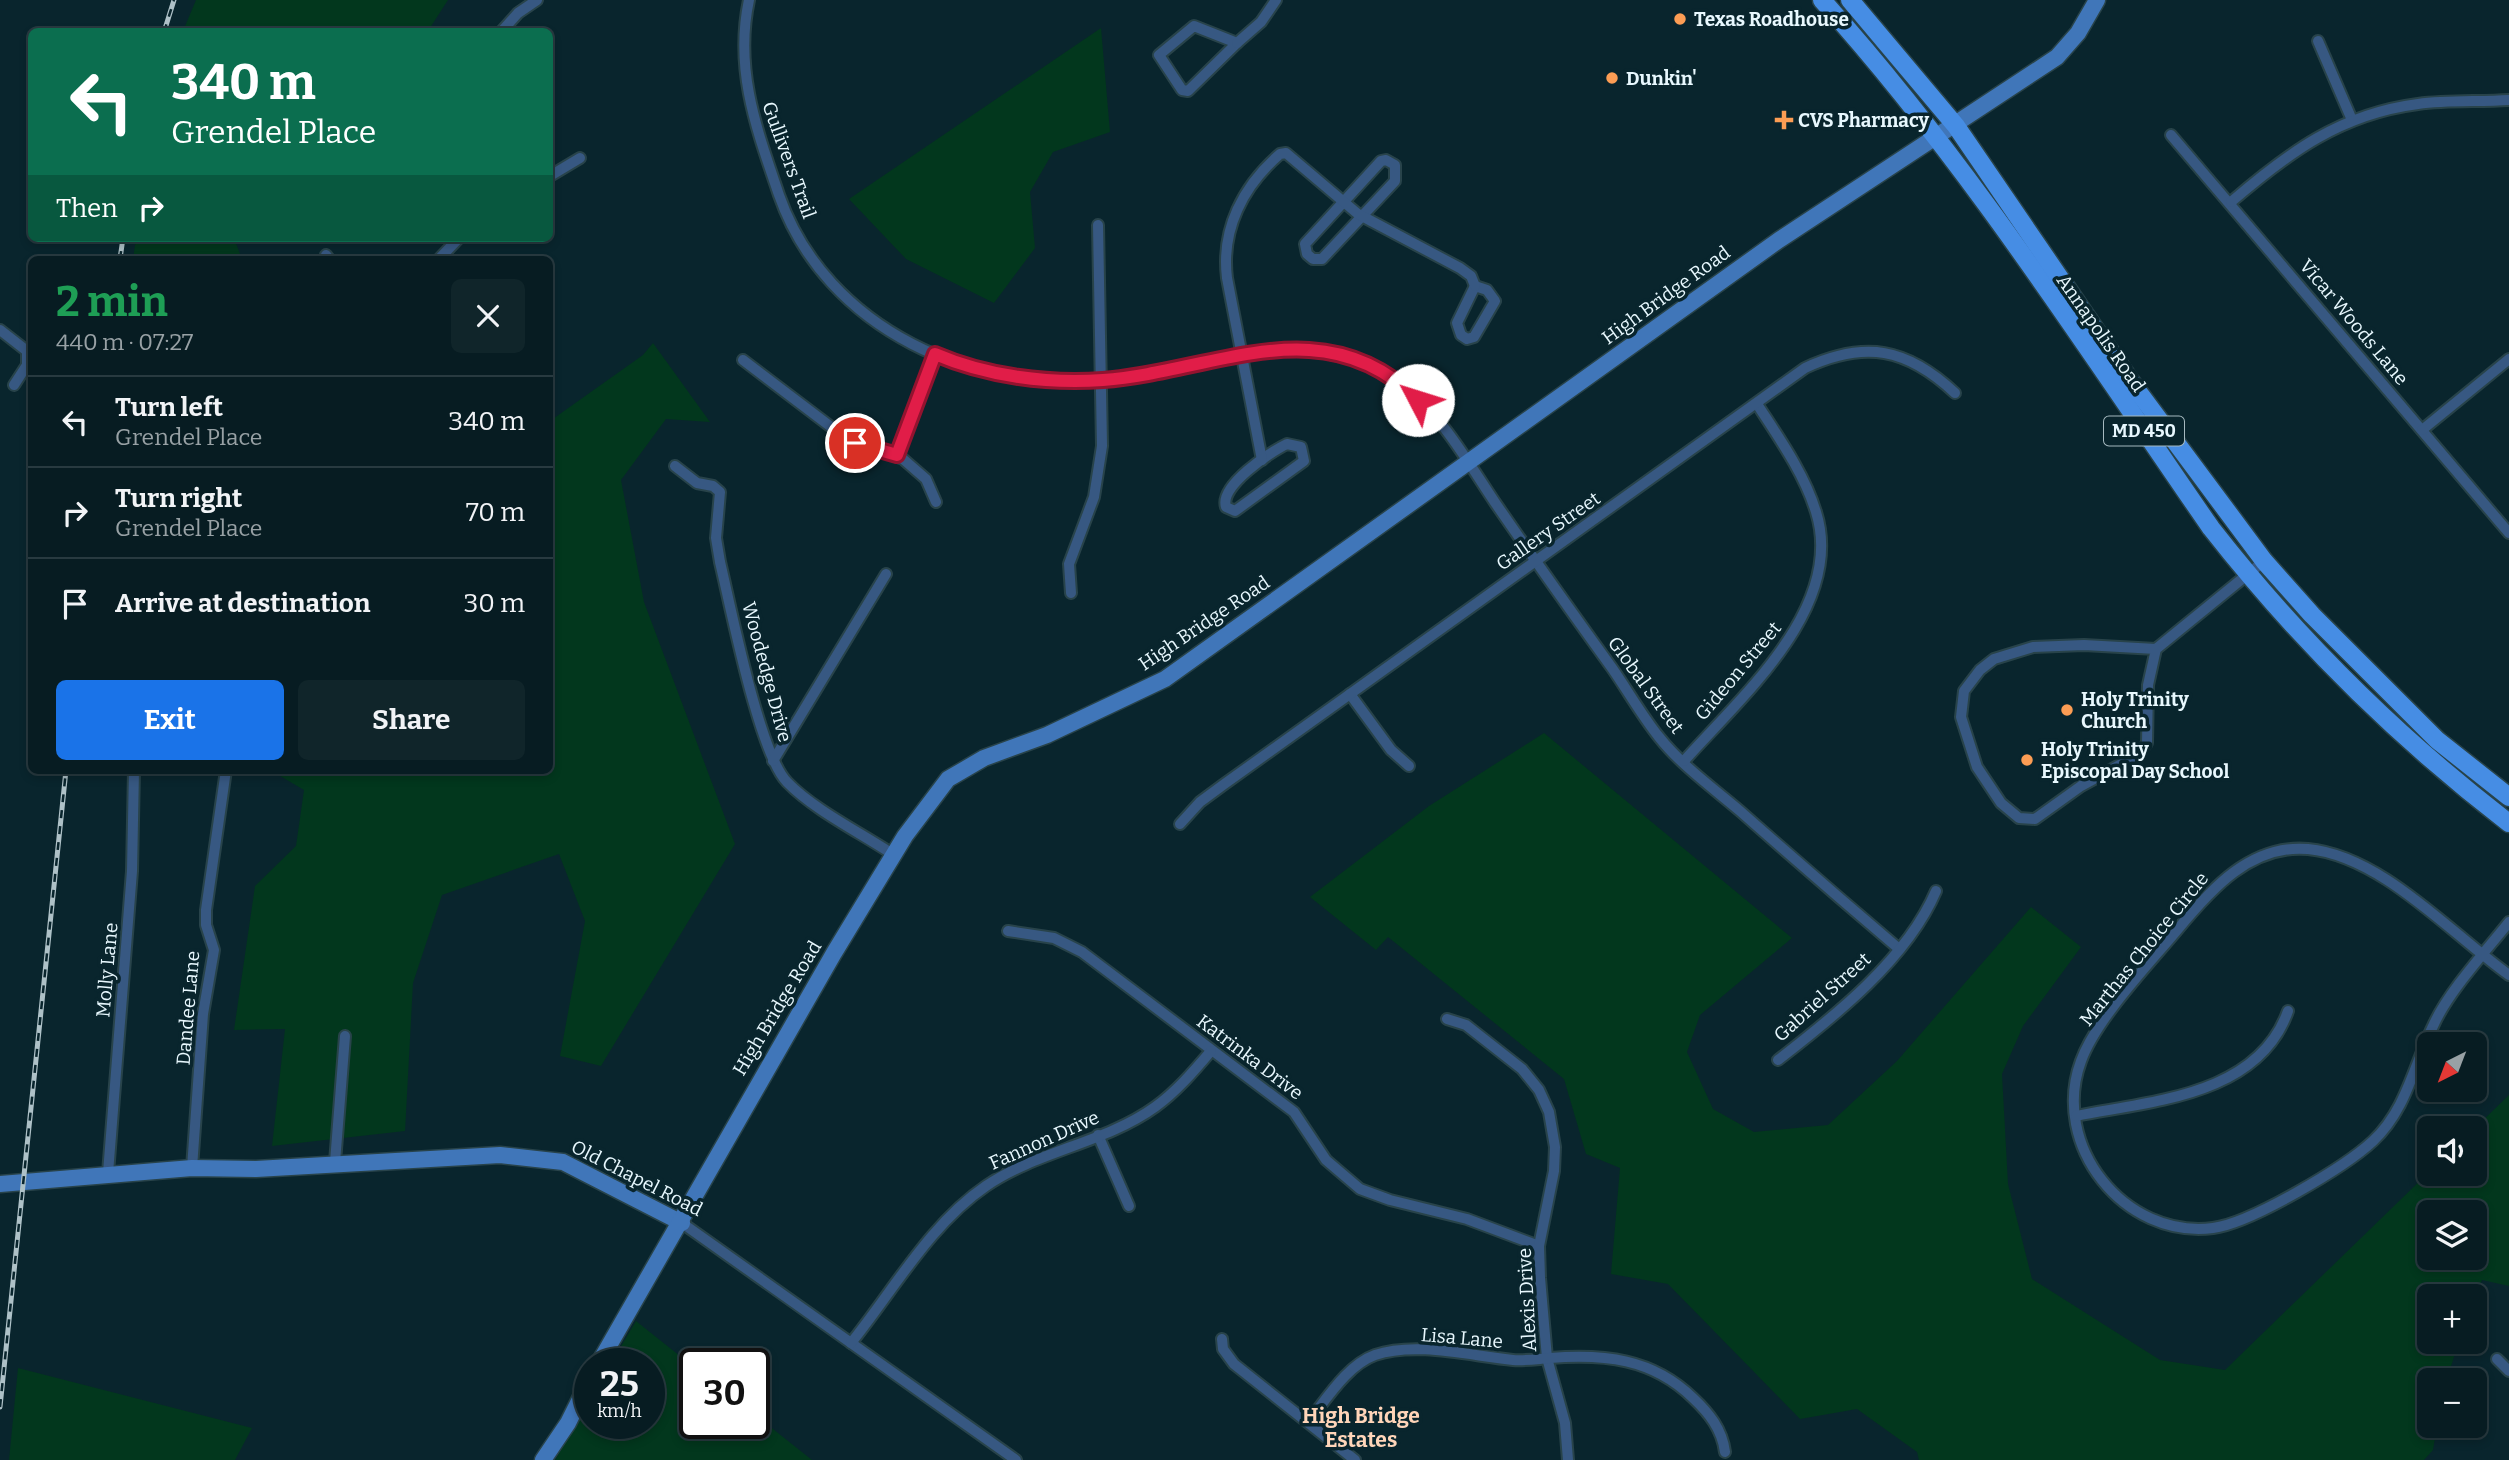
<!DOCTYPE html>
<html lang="en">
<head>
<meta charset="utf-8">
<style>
  body { margin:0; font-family:Bitter,serif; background:#10252a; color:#f1f3f6; height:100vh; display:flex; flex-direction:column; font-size:26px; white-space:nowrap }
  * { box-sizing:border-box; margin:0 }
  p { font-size:23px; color:#98a1a5 }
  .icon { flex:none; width:38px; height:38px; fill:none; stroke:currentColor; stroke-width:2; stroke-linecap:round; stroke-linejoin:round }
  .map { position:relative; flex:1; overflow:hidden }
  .side { position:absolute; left:28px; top:256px; width:525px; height:518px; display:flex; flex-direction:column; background:#071c22; border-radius:10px; box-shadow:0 4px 10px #0003,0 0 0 2px #283a40 }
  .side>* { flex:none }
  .hud { position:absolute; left:28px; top:28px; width:525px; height:214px; border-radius:10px; box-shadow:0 4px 10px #0003,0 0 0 2px #283a40; background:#0b6e4f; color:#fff; overflow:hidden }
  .needle { width:46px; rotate:222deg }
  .controls { position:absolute; left:2417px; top:1032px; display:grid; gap:14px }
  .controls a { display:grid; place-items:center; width:70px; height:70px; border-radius:10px; background:#071c22; box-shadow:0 4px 10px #0003,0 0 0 2px #283a40; font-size:35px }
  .speed { position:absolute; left:574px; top:1348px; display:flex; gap:14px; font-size:35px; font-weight:700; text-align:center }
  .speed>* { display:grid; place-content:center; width:91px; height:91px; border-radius:50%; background:#071c22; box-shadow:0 4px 10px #0003,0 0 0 2px #283a40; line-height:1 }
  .speed small { font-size:18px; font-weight:400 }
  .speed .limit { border:4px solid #111; border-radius:10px; background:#fff; color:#111 }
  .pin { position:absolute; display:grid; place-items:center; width:60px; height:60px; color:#fff; margin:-30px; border:4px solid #fff; border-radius:50%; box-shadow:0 2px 7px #0007 }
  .me { position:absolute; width:77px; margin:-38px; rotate:310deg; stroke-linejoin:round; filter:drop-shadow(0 0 5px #0008) }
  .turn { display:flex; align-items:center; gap:24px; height:147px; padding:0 28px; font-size:32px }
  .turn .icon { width:91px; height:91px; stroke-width:2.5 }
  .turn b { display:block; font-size:49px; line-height:60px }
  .then { display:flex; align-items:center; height:66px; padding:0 28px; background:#0003; gap:14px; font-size:26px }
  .round { display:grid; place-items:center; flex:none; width:74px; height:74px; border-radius:10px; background:#10252a }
  .overview { display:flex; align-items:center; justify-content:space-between; height:119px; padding:0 28px }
  h1 { font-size:42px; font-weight:700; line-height:52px; color:#1e9e55 }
  .button { display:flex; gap:14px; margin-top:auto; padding:14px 28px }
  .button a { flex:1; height:80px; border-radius:10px; background:#1a73e8; color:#fff; font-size:28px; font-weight:700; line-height:80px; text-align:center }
  .button a+a { background:#10252a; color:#f1f3f6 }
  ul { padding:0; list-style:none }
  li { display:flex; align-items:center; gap:21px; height:91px; padding:0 28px; border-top:2px solid #283a40 }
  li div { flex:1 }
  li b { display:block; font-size:26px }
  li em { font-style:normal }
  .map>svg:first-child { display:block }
  .green { fill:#02371d; fill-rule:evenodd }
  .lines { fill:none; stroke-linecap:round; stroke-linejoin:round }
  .street-casing { stroke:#28434a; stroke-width:14 }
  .secondary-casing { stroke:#28434a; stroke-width:19 }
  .primary-casing { stroke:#28434a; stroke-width:21 }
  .street { stroke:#375882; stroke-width:10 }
  .secondary { stroke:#4076b9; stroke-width:16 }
  .primary { stroke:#468de4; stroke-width:18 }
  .rail-casing { stroke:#aec1c7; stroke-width:5 }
  .rail { stroke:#09252d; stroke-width:2.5; stroke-dasharray:8; stroke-linecap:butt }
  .route-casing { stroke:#92132f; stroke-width:18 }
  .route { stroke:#e11d48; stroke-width:12 }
  .poi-dot { fill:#fc9d54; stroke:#09252d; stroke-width:2.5 }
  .labels { text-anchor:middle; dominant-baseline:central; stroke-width:7; stroke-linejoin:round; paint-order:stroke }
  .shield { fill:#09252d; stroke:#a5b9bf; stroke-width:2 }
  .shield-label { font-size:18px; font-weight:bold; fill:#e8f8fe }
  .poi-label { font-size:19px; font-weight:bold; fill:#e8f8fe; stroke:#09252d; text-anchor:start }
  .street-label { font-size:19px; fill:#e8f8fe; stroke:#09252d }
  .neighbourhood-label { font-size:21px; font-weight:bold; fill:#ffd5b9; stroke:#09252d }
</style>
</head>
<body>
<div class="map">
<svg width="2509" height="1460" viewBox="0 0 2509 1460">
  <rect width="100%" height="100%" fill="#09252d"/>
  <g class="green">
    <path d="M196,0H448L428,31H183Z"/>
    <path d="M1101,28L1110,132L1053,152L1030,192L1035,248L994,303L906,259L849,199Z"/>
    <path d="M136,238H234L242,259H133Z"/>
    <path d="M653,343L710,422L666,419L621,480L644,602L735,844L601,1066L560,1056L585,921L559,854L442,895L413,983L405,1131L272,1146L285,1029L234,1030L255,886L296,846L304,790L270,770H550V421L643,355Z"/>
    <path d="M1544,733L1792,938L1700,1015L1687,1052L1713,1109L1754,1132L1828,1125L1897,1061L2031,907L2081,947L2023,1026L2002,1074L2008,1184L2032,1279L2160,1360L2225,1370L2429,1172L2474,1174V1129L2509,1095V1286L2482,1280L2475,1299L2474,1297H2429V1342H2459L2446,1381H2429V1426H2437L2433,1450L2424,1460H1919L1917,1452L1857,1409L1800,1419L1668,1284L1611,1274L1620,1168L1586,1154L1564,1079L1388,937L1376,950L1310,897L1429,806ZM2429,1213H2474V1258H2429Z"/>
    <path d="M636,1321L695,1368V1423H754V1414L812,1460H555L590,1400V1423H649V1363H611Z"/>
    <path d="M18,1368L252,1428L235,1460H9Z"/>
  </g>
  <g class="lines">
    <g class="street-casing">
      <g id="street">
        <path d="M749,0C734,70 757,130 779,195C826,330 976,396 1112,379C1211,367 1313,318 1403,386C1442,415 1469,464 1496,504C1534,559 1573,614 1612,668C1628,691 1642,716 1659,737C1681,765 1713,788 1740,811C1792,857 1845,903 1898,948"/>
        <path d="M1194,26L1237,43L1188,91L1182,90L1159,55Z"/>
        <path d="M501,32L518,13L537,0"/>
        <path d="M2318,41L2352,120"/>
        <path d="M1237,43L1261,22L1276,0"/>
        <path d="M2171,135L2509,533"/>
        <path d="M1386,160L1395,165V181L1322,259H1313L1307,254L1305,244L1381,161Z"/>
        <path d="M550,176L580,158"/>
        <path d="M2231,202C2288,153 2340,114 2418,104C2448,100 2479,102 2509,100"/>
        <path d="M326,255L329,259"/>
        <path d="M439,259L459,238"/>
        <path d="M1475,286L1487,290L1495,301L1474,337L1467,339L1461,335L1457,323Z"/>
        <path d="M0,330L27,351V365L14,385"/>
        <path d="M743,360L847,439L903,459L926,479L936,502"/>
        <path d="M2422,430L2509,359"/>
        <path d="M1287,444L1301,447L1304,461L1235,511L1226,507C1219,486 1270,452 1287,444Z"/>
        <path d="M897,455L935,354"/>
        <path d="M1262,460L1227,278C1221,229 1243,186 1280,154L1286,153L1358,214L1460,268L1471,276L1475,286"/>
        <path d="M675,466L697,483L713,486L720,492L716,538L720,562C731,608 759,753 787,782C814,810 861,833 894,855"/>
        <path d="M1071,593L1069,564L1094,497L1102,446L1098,225"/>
        <path d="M2156,649L2084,645L2033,647L1994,659L1980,670L1964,691L1961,717L1977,767L2001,803L2019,818L2035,819L2081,786L2138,755L2147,743L2148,685L2156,649L2264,561"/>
        <path d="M1350,694L1391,750L1409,766"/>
        <path d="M773,761L886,574"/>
        <path d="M1684,761C1740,698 1846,607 1816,512C1804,473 1779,438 1757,404"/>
        <path d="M1180,824L1200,802L1223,785L1805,368C1865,340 1907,348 1955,393"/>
        <path d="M2509,922C2486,951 2449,991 2434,1024C2414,1064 2407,1109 2373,1141C2345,1167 2251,1223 2213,1228C2124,1239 2050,1145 2081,1061C2096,1019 2149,964 2178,929C2211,889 2251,844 2308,849C2382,856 2450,933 2509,975"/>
        <path d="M1008,931L1054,938L1082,952L1294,1112L1326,1160L1360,1189L1390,1200L1467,1219L1539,1246"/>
        <path d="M1447,1019L1466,1025L1522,1069L1539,1090L1549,1112L1555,1147L1554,1171L1539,1246L1540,1278L1547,1358L1565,1423L1568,1460"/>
        <path d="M1778,1060C1835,1016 1907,959 1936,891"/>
        <path d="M2076,1116C2151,1101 2258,1096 2288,1011"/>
        <path d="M1098,1135L1129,1206"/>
        <path d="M335,1162L345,1036"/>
        <path d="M192,1168L203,1014L214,950L206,925V910L226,770"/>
        <path d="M108,1173L132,871L134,770"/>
        <path d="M682,1223L1016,1460"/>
        <path d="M1222,1339L1223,1349L1234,1364L1355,1460"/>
        <path d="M851,1343C893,1291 930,1224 986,1186C1037,1151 1105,1143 1155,1107C1176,1092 1194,1071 1211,1051"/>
        <path d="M2497,1359L2509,1371"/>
        <path d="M1308,1422C1326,1400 1347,1365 1375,1355C1416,1341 1471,1356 1513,1360C1525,1361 1537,1359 1550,1358C1604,1354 1652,1358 1693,1398C1709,1413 1722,1429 1725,1452"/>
      </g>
    </g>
    <g class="secondary-casing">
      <g id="secondary">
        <path d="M0,1184L192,1168L256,1169L500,1155L563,1162L682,1223"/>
        <path d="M599,1363L834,953L905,836L948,779L984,758L1047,735L1165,679L1779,240L2057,57L2078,33L2097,0"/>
        <path d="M543,1460L568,1423L590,1379"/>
      </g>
    </g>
    <g class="primary-casing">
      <g id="primary">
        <path d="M1822,0C1968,162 2087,349 2211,528C2298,639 2397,737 2509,823"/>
        <path d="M1850,0L1956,126L2128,378L2264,561L2312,615L2437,740L2509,797"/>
      </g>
    </g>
    <use href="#street" class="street"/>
    <use href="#secondary" class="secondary"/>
    <use href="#primary" class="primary"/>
    <g class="rail-casing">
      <g id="rail">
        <path d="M164,32L174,0"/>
        <path d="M120,259L123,238"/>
        <path d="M0,1407L66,770"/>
      </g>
    </g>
    <use href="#rail" class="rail"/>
  </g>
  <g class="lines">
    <g class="route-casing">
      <path id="route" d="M855,443L897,455L935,354C986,376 1047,384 1103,380C1213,372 1324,305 1418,400"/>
    </g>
    <use href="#route" class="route"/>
  </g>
  <g class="poi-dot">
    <circle cx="1680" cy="19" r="7"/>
    <circle cx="1612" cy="78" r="7"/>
    <path d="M1780.5 109.5h7v7h7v7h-7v7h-7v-7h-7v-7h7z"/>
    <circle cx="2067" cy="710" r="7"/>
    <circle cx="2027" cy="760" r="7"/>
  </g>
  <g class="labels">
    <rect class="shield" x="2104" y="416.5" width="80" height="29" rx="5"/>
    <g class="shield-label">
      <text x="2144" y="431">MD 450</text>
    </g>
    <g class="poi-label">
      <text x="1694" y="19">Texas Roadhouse</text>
      <text x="1626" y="78">Dunkin'</text>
      <text x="1798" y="120">CVS Pharmacy</text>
      <text x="2081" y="699">Holy Trinity<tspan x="2081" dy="22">Church</tspan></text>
      <text x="2041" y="749">Holy Trinity<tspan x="2041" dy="22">Episcopal Day School</tspan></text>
    </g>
    <g class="street-label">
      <text transform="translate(789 160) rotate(70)">Gullivers Trail</text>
      <text transform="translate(1666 295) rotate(-36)">High Bridge Road</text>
      <text transform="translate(2354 322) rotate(50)">Vicar Woods Lane</text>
      <text transform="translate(2101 333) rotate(55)">Annapolis Road</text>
      <text transform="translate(1548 531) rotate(-35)">Gallery Street</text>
      <text transform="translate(1204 623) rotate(-34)">High Bridge Road</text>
      <text transform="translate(1738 671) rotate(-50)">Gideon Street</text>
      <text transform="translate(767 672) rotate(75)">Woodedge Drive</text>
      <text transform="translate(1646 685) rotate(54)">Global Street</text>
      <text transform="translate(2144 949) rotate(-51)">Marthas Choice Circle</text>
      <text transform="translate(107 970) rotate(-85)">Molly Lane</text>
      <text transform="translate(1822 997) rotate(-42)">Gabriel Street</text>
      <text transform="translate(188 1008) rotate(-85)">Dandee Lane</text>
      <text transform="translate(777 1008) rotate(-59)">High Bridge Road</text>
      <text transform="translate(1250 1057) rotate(37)">Katrinka Drive</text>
      <text transform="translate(1044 1140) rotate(-24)">Fannon Drive</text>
      <text transform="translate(637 1178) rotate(27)">Old Chapel Road</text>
      <text transform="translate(1527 1300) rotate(-93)">Alexis Drive</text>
      <text transform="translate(1462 1338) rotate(5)">Lisa Lane</text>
    </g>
    <g class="neighbourhood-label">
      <text x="1361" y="1416">High Bridge<tspan x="1361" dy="24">Estates</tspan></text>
    </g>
  </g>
</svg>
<div class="controls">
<a><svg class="needle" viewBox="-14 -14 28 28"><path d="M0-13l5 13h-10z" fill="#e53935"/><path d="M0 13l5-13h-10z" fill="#98a1a5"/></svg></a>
<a><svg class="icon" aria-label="sound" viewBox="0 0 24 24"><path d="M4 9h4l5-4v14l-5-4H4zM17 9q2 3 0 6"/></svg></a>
<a><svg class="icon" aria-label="layers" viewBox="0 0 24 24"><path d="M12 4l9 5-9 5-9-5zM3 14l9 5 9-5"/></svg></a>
<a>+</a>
<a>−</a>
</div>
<div class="speed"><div>25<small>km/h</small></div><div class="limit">30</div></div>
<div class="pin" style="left:855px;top:443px;background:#d93025"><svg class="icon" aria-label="arrive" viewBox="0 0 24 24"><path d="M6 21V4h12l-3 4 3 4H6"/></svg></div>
<svg class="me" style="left:1418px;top:400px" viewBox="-20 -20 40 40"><circle r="19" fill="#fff"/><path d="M0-13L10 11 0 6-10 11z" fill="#e11d48"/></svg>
<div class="hud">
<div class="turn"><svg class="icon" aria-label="left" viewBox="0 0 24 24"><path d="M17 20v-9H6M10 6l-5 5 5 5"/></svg><div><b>340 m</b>Grendel Place</div></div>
<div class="then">Then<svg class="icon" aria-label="right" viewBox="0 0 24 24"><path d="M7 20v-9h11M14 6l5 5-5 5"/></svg></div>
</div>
<section class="side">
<div class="overview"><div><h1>2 min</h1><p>440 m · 07:27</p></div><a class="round"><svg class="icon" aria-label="close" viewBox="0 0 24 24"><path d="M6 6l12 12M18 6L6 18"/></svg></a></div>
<ul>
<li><svg class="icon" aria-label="left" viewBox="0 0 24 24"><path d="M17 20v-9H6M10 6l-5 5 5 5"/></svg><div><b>Turn left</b><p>Grendel Place</p></div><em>340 m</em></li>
<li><svg class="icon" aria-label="right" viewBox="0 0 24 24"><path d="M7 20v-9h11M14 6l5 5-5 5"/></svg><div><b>Turn right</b><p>Grendel Place</p></div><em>70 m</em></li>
<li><svg class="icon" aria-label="arrive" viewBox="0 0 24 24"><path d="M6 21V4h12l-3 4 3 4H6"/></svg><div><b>Arrive at destination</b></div><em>30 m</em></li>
</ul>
<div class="button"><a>Exit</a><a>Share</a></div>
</section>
</div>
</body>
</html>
